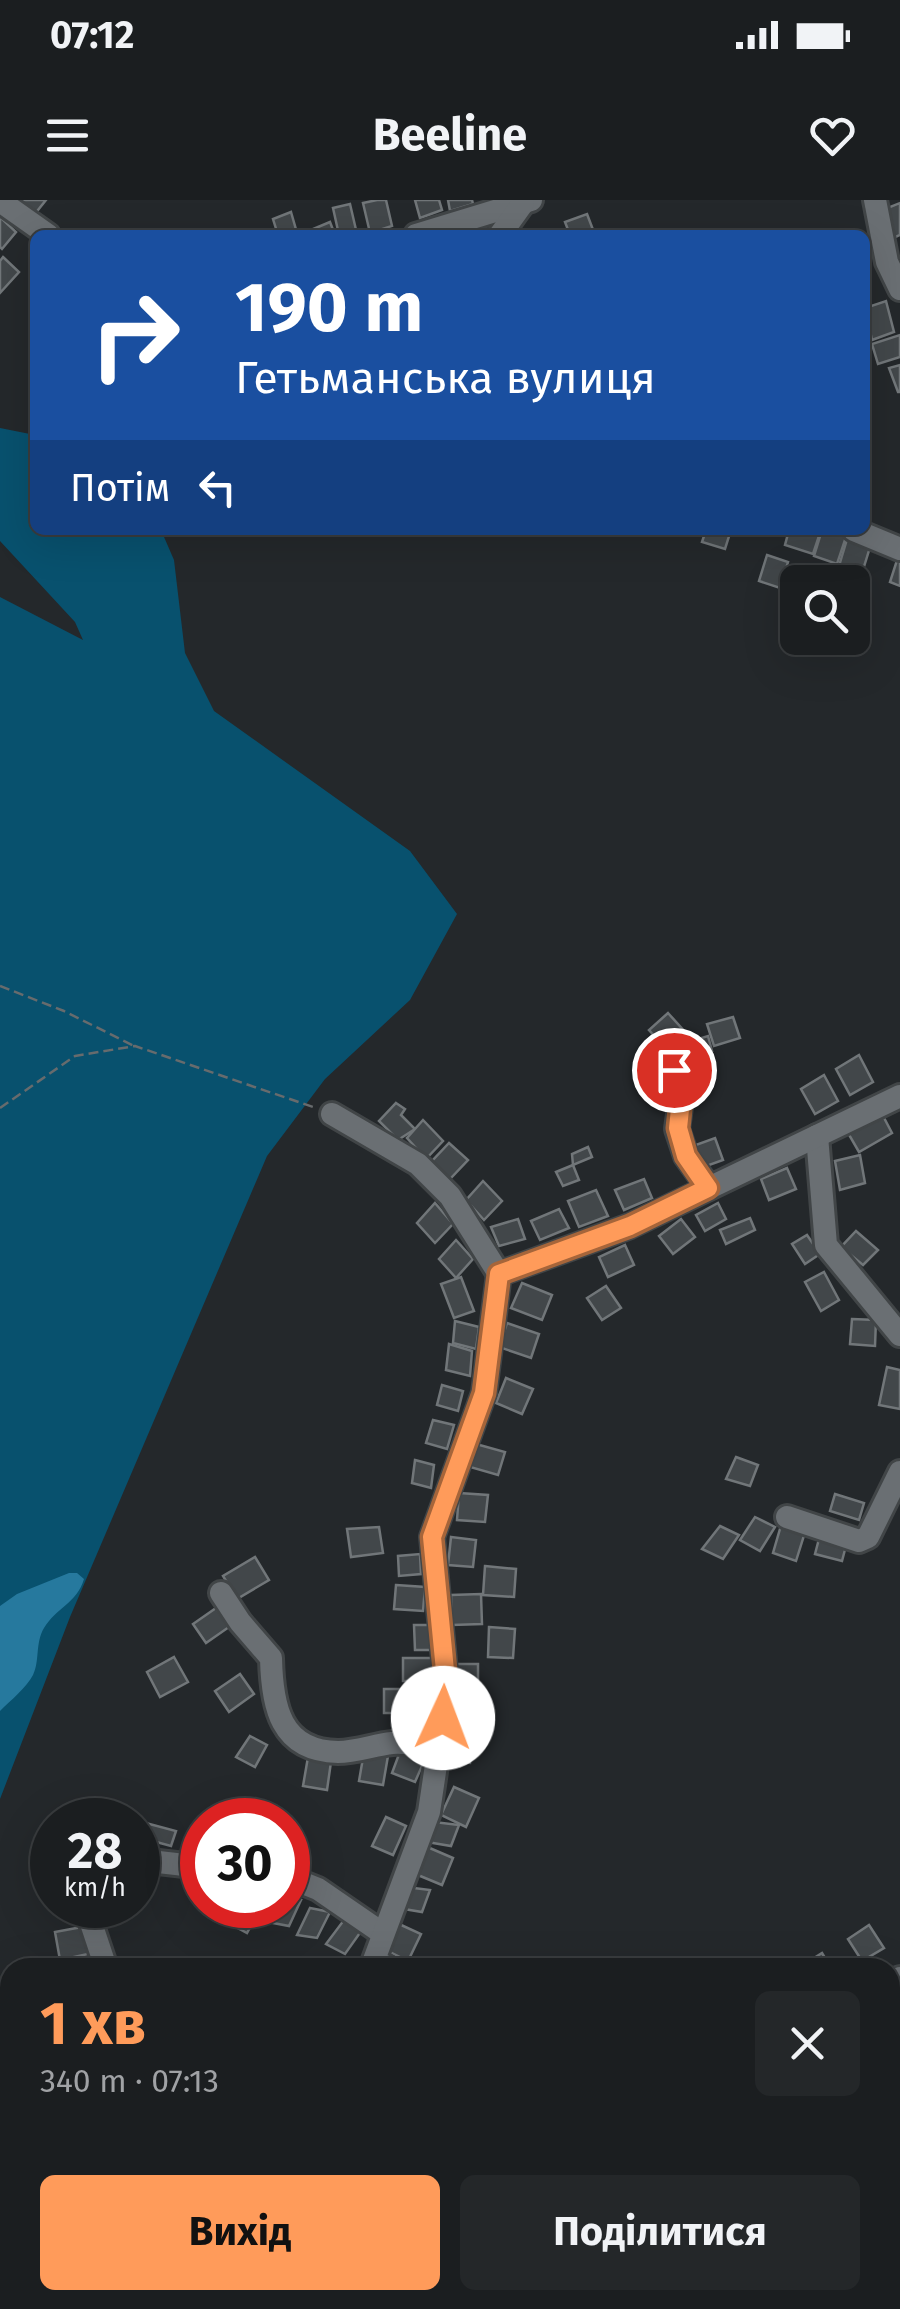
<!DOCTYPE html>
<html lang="uk">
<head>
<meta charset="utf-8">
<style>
  body { margin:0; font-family:"Fira Sans",sans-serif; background:#242729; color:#f1f3f6; height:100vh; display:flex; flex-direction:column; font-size:38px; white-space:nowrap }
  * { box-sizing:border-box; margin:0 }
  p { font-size:32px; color:#a0a2a5 }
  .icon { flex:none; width:55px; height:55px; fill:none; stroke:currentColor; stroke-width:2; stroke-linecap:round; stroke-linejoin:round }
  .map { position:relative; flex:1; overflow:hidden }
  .side { position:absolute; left:0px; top:1758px; width:900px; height:352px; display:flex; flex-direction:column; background:#1b1e20; border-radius:30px 30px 0 0; box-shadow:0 10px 40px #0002,0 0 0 2px #393c3e }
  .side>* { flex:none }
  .banner { position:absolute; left:30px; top:30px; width:840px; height:305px; border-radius:15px; box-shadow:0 10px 40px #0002,0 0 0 2px #393c3e; background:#1a4fa0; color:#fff; overflow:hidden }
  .tools { position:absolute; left:780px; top:365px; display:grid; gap:20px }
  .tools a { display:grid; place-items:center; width:90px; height:90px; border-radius:15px; background:#1b1e20; box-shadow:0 10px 40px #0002,0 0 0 2px #393c3e; font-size:50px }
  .speed { position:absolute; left:30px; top:1598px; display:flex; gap:20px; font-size:50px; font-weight:700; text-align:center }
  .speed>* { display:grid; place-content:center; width:130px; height:130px; border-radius:50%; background:#1b1e20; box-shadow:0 10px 40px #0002,0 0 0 2px #393c3e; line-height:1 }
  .speed small { font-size:25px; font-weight:400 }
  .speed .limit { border:15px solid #d22; background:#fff; color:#111 }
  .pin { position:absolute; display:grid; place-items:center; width:85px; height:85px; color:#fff; margin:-42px; border:5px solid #fff; border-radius:50%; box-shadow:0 2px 10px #0007 }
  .me { position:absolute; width:110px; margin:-55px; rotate:2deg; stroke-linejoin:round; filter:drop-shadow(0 0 8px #0008) }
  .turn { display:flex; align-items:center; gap:35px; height:210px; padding:0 40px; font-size:45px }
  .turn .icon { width:130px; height:130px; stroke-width:2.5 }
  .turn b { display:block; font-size:70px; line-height:85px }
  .then { display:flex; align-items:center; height:95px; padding:0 40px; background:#0003; gap:20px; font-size:38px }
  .round { display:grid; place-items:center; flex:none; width:105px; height:105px; border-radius:15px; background:#242729 }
  .headline { display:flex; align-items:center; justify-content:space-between; height:170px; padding:0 40px }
  h1 { font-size:60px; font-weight:700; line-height:75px; color:#ff9b5a }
  .primary-button { display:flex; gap:20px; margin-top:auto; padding:20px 40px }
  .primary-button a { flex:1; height:115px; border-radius:15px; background:#ff9b5a; color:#111; font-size:40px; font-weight:700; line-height:115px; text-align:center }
  .primary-button a+a { background:#242729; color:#f1f3f6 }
  .status { display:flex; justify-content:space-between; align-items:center; height:70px; padding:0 50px; background:#1b1e20; direction:ltr }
  .status svg { height:28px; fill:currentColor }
  header { display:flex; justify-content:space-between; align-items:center; height:130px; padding:0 40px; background:#1b1e20; font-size:45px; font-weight:700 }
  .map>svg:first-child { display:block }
  .green { fill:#08516e }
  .water { fill:#26799e }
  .building { fill:#42474a; stroke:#717679; stroke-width:2.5 }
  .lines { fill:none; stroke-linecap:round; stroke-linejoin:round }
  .minor-casing { stroke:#414547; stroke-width:28 }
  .path { stroke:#676b6d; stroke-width:2.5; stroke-dasharray:10 5; stroke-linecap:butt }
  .minor { stroke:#6a6f73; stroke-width:22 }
  .route-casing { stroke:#a6653a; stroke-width:25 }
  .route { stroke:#ff9b5a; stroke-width:18 }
</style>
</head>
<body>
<div class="status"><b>07:12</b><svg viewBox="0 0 49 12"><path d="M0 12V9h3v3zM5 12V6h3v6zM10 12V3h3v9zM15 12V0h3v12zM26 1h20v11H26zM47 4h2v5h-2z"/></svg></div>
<header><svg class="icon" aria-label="menu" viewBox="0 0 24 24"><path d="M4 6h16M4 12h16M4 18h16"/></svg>Beeline<svg class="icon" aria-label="heart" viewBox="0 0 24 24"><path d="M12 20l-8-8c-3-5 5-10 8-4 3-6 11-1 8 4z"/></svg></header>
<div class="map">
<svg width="900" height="2109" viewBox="0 0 900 2109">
  <rect width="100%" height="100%" fill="#24282b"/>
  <path class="green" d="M0,228L35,235V330H161L174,360L185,453L214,511L410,651L457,714L410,800L325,879L267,956L70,1417L0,1599V397L83,440L75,422L0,341Z"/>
  <path class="water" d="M69,1373H77L84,1379C77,1403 56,1408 44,1428C35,1443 40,1461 33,1475C27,1487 10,1501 0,1511V1406L17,1394Z"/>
  <g class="building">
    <path d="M15,0H46L34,15Z"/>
    <path d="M377,0H386L392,26L370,33L363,3Z"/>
    <path d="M415,0H439L442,10L420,18Z"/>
    <path d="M448,0H472L473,4L450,11Z"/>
    <path d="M900,3V35L889,40L880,11Z"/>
    <path d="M350,4L357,34L339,35L333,8Z"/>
    <path d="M291,12L297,33L278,35L273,19Z"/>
    <path d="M587,14L595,35H570L565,22Z"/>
    <path d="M0,17L16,32L2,49L0,47Z"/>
    <path d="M330,22L335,35H307L306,32Z"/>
    <path d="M3,57L19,72L0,93V61Z"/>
    <path d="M886,101L894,132L872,140L865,108Z"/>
    <path d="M900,135V157L878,164L872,144Z"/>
    <path d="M900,165V192H898L889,168Z"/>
    <path d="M706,330H731L725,349L702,342Z"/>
    <path d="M789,330H821L813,354L785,345Z"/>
    <path d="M822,330L847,334L837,364L814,356Z"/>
    <path d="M848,336L871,344L862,373L839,366Z"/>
    <path d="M899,354H900V386L890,382Z"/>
    <path d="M767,355L788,362L780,388L759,381Z"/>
    <path d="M668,813L686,833L667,850L649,830Z"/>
    <path d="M733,817L740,838L714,846L707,824Z"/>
    <path d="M708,836L712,851L692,858L688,842Z"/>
    <path d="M859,855L873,882L850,895L836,869Z"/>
    <path d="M824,875L838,901L815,914L801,889Z"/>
    <path d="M396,903L405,909L401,915L415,929L398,940L379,921Z"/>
    <path d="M882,914L892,933L859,952L848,933Z"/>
    <path d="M423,920L443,941L426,959L407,938Z"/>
    <path d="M715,938L723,960L701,968L693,946Z"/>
    <path d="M449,943L468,960L450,979L432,961Z"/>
    <path d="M588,947L592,957L573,965L572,954Z"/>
    <path d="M860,955L865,983L840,990L835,961Z"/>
    <path d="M573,965L579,980L563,986L556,972Z"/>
    <path d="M787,968L796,989L769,1000L761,979Z"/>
    <path d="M644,979L652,998L624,1010L615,990Z"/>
    <path d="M483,981L502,1001L484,1020L466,1000Z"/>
    <path d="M596,990L608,1016L579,1027L568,1001Z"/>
    <path d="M435,1003L453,1024L435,1043L417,1023Z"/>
    <path d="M718,1003L726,1019L705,1031L696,1015Z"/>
    <path d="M559,1009L569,1028L540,1040L531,1021Z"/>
    <path d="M750,1018L755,1030L726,1044L720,1030Z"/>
    <path d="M518,1019L525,1039L499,1046L491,1027Z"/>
    <path d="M681,1019L695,1037L673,1054L659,1036Z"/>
    <path d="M856,1031L878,1050L863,1065L841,1047Z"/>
    <path d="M807,1035L820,1054L805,1064L792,1044Z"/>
    <path d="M456,1040L473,1059L456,1078L439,1059Z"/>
    <path d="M625,1045L634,1065L608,1077L599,1057Z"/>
    <path d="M824,1072L839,1100L821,1111L805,1082Z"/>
    <path d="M461,1077L474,1111L454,1118L441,1084Z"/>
    <path d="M522,1083L552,1095L542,1120L511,1108Z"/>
    <path d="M606,1086L621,1108L602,1120L587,1098Z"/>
    <path d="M852,1119L876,1120L875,1146L850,1144Z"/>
    <path d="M455,1121L479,1127L476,1149L453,1143Z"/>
    <path d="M507,1123L539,1134L531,1158L499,1147Z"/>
    <path d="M449,1144L472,1151L470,1176L446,1170Z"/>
    <path d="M887,1167L900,1170V1209L879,1205Z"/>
    <path d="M506,1178L533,1189L522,1214L496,1203Z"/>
    <path d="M442,1185L463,1191L458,1211L437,1205Z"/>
    <path d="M433,1220L454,1225L447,1249L426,1243Z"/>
    <path d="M476,1244L505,1252L498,1275L470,1267Z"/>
    <path d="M736,1257L758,1265L750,1286L726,1279Z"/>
    <path d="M415,1260L434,1265L431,1288L412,1283Z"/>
    <path d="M459,1293L488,1295L485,1322L457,1320Z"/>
    <path d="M835,1294L864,1303L859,1320L830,1311Z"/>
    <path d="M755,1317L775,1327L760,1351L740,1340Z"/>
    <path d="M782,1322L806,1329L796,1361L773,1353Z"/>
    <path d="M720,1326L739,1335L723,1359L702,1349Z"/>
    <path d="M379,1327L383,1353L351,1357L347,1329Z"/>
    <path d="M820,1335L847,1342L842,1361L815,1354Z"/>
    <path d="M451,1337L476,1340L473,1367L448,1365Z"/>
    <path d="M420,1354L421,1374L399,1376L398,1356Z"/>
    <path d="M255,1357L269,1380L237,1399L223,1376Z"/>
    <path d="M485,1366L516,1369L514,1397L483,1395Z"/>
    <path d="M396,1385L425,1387L423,1411L394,1409Z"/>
    <path d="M481,1394L482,1424L452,1425L451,1395Z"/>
    <path d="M216,1408L229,1427L206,1443L193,1424Z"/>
    <path d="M414,1425H430L431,1450H415Z"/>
    <path d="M489,1427L515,1429L513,1458L488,1457Z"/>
    <path d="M174,1457L188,1482L160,1497L147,1472Z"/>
    <rect x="403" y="1458" width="30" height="23"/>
    <rect x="455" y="1464" width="23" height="25"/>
    <path d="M240,1474L254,1494L229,1512L215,1491Z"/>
    <rect x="384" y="1489" width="32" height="24"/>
    <path d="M465,1496H487L486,1526L464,1525Z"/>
    <path d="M451,1534L472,1535L470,1563L448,1561Z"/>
    <path d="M250,1536L267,1545L255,1567L236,1557Z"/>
    <path d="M401,1549L425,1559L415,1582L392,1573Z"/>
    <path d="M364,1552L388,1556L383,1585L359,1581Z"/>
    <path d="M308,1557L331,1562L327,1590L303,1586Z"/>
    <path d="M454,1587L479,1598L466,1627L441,1615Z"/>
    <path d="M386,1617L406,1626L393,1655L372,1646Z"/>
    <path d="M142,1622L176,1631L171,1646L138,1637Z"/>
    <path d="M434,1622L459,1625L451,1646L427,1642Z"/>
    <path d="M425,1646L453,1658L442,1685L413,1673Z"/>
    <path d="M406,1687L430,1690L422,1712L398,1708Z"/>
    <path d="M288,1698L301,1700L289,1726L268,1722L276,1705H288Z"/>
    <path d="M231,1705H262L247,1733L223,1720Z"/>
    <path d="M310,1708L330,1712L317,1738L297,1735Z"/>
    <path d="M344,1720L362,1730L345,1754L326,1744Z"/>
    <path d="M399,1724L421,1734L408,1761L386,1750Z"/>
    <path d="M869,1725L884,1748L862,1761L848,1739Z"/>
    <path d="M82,1727L88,1754L60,1760L55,1732Z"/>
    <path d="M822,1753L831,1768L800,1767Z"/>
    <path d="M890,1817L900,1836L890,1843Z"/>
    <path d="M196,2100H219L220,2109H197Z"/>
    <path d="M460,2100H485L481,2109H455Z"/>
    <path d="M512,2100H538L537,2109H511Z"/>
  </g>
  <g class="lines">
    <g class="minor-casing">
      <g id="minor">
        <path d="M875,0L887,62L900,89"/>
        <path d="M0,1L48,35"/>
        <path d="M416,35L531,0"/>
        <path d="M500,35L523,3"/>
        <path d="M854,330L900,349"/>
        <path d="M674,870L681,900L677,929L686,956L709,988"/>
        <path d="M332,914L418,964L450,996L499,1074"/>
        <path d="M817,936L826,1045L900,1135"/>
        <path d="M787,1317L859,1341L868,1337L900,1272"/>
        <path d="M221,1393L240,1422L271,1458C272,1506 280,1551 338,1552C356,1552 374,1545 392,1543C407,1542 424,1545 439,1546"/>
        <path d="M141,1660L202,1667"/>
        <path d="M288,1677L318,1689L382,1733"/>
        <path d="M90,1720L106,1768"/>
        <path d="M388,1768L374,1760L429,1612L447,1491L432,1337L484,1193L499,1074L630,1026L900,896"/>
        <path d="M890,1783L900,1778"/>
        <path d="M247,2100L252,2109"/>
        <path d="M499,2109L503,2100"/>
      </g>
    </g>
    <g class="path">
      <path d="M0,786L64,811L134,846"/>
      <path d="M0,908L75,856L135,846L316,908"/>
    </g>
    <use href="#minor" class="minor"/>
  </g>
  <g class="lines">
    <g class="route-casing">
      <path id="route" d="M443,1518L447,1491L432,1337L484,1193L499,1074L630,1026L708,988L686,956L678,928L681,900L674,870"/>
    </g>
    <use href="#route" class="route"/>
  </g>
</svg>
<div class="tools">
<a><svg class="icon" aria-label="search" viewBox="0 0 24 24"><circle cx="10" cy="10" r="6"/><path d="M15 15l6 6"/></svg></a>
</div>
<div class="speed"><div>28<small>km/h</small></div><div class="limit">30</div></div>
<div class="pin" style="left:674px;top:870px;background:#d93025"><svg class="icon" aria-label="arrive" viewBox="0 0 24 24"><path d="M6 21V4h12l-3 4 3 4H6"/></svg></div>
<svg class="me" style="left:443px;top:1518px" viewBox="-20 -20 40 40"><circle r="19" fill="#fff"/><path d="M0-13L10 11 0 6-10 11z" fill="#ff9b5a"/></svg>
<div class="banner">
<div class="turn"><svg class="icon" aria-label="right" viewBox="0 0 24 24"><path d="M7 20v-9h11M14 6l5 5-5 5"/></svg><div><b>190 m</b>Гетьманська вулиця</div></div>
<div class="then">Потім<svg class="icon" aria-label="left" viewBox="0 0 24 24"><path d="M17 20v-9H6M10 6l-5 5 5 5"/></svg></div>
</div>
<section class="side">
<div class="headline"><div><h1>1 хв</h1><p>340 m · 07:13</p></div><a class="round"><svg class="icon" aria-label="close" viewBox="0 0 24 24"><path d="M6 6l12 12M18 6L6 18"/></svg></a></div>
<div class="primary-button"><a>Вихід</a><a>Поділитися</a></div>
</section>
</div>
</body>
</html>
